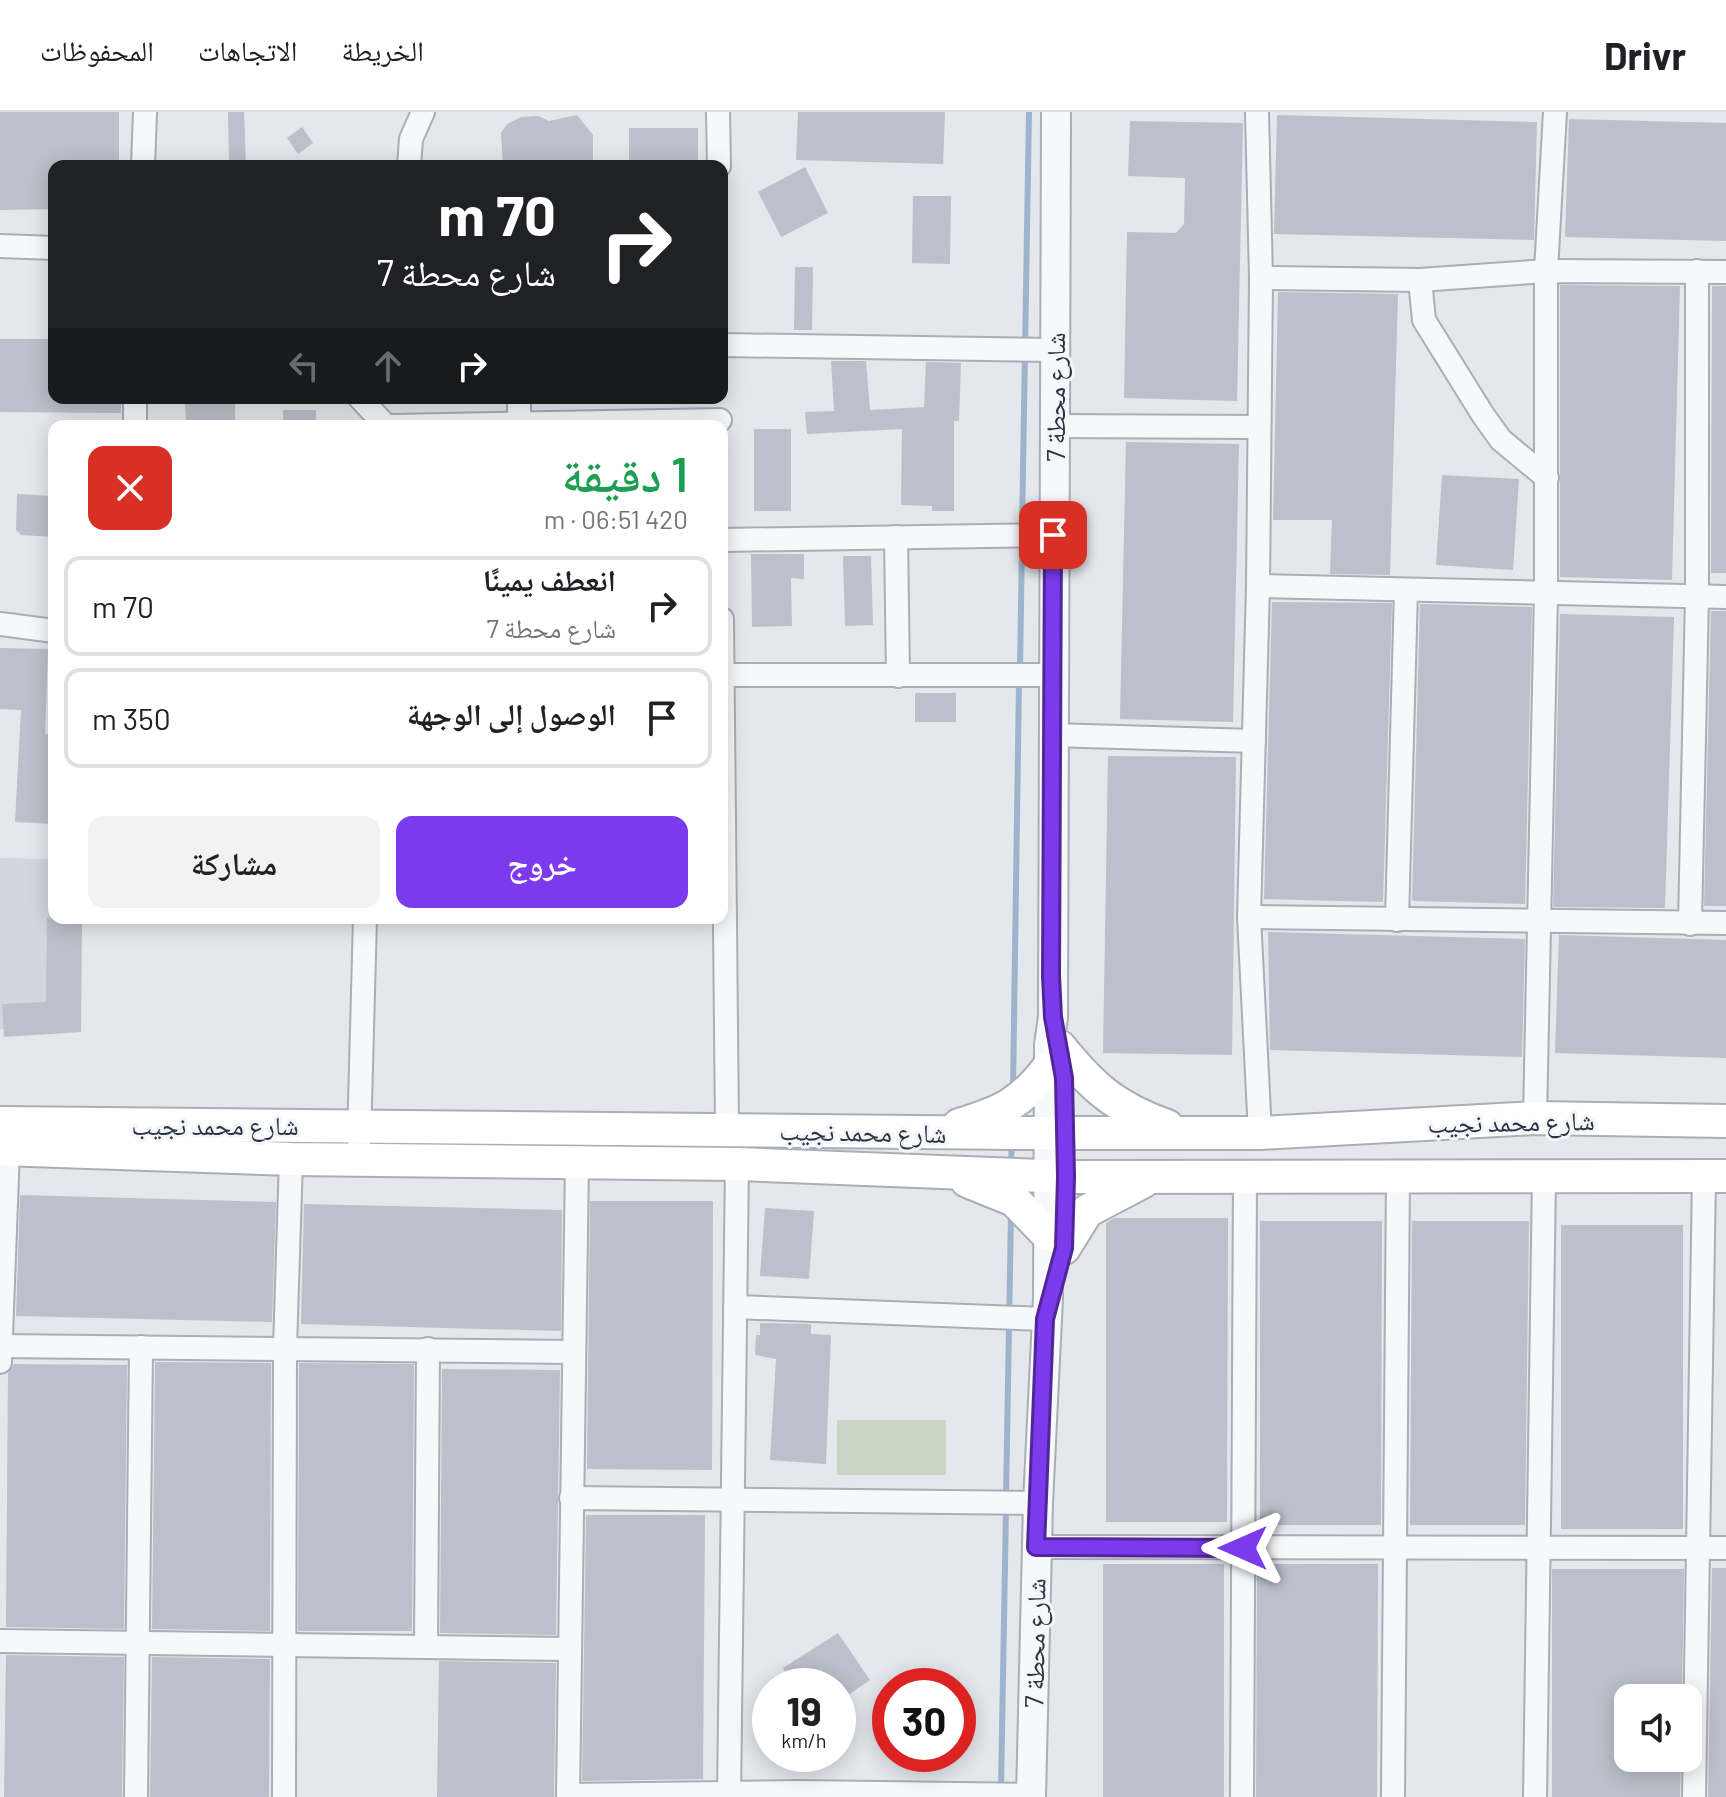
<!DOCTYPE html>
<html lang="ar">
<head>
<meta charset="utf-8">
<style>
  body { margin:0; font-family:Barlow,"Noto Naskh Arabic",sans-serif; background:#f2f2f2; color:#202124; direction:rtl; height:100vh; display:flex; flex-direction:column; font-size:30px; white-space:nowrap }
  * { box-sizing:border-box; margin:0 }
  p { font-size:26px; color:#757577 }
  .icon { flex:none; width:44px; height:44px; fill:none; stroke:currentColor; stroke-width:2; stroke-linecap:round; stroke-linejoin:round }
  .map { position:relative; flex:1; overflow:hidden; direction:ltr }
  .sheet { position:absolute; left:48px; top:308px; width:680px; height:504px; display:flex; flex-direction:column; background:#fff; border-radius:16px; box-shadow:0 4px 20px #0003; direction:rtl }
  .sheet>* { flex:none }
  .banner { position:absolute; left:48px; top:48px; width:680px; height:244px; border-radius:16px; box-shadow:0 4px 20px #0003; direction:rtl; background:#202124; color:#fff; overflow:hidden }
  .buttons { position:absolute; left:1614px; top:1572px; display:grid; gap:16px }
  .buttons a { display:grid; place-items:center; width:88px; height:88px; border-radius:16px; background:#fff; box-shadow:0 4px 20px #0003; font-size:40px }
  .speed { position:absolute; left:752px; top:1556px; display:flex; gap:16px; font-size:40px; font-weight:700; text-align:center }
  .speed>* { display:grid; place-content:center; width:104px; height:104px; border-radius:50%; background:#fff; box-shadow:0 4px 20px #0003; line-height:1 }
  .speed small { font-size:20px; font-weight:400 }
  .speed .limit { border:12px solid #d22; background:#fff; color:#111 }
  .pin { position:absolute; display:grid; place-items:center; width:68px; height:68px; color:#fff; margin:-34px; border-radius:16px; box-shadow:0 4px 12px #0006 }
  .me { position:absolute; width:88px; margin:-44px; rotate:270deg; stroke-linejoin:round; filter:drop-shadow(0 0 6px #0008) }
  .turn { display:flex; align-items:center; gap:28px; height:168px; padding:0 40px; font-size:36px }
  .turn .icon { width:104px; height:104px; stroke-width:2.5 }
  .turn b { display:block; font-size:56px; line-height:68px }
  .lanes { display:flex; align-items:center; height:76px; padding:0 40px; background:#0003; justify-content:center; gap:40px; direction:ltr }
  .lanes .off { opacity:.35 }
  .round { display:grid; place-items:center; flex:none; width:84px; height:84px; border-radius:16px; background:#f2f2f2 }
  .head { display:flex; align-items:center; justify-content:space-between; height:136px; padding:0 40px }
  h1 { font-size:48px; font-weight:600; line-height:60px; color:#1e9e55 }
  .action { display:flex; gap:16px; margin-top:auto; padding:16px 40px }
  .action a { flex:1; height:92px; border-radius:16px; background:#7c3aed; color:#fff; font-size:32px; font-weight:600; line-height:92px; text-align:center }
  .action a+a { background:#f2f2f2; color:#202124 }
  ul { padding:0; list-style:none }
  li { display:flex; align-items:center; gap:24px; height:100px; margin:0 16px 12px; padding:0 24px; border:4px solid #e0e0e0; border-radius:16px }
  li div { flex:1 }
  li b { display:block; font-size:30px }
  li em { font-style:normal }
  header { display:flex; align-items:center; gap:48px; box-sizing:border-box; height:112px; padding:0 40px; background:#fff; border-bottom:2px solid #e0e0e0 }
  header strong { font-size:38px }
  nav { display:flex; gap:44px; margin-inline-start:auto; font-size:28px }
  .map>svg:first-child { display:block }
  .built { fill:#d2d6de }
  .green { fill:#c9d6c5 }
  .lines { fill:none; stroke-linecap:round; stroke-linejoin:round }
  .stream { stroke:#9fb4cc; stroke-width:6 }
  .building { fill:#bbc0ca }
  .minor-casing { stroke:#a9aeb7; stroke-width:26 }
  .tertiary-casing { stroke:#a9aeb7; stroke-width:32 }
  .secondary-casing { stroke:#a9aeb7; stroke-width:36 }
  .minor { stroke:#f7f8fa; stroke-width:22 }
  .tertiary { stroke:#f7f8fa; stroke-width:28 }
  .secondary { stroke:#fff; stroke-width:32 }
  .route-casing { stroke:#51269a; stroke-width:20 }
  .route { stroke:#7c3aed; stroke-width:14 }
  .labels { text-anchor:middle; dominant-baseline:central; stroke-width:6; stroke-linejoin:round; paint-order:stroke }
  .street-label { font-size:26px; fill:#2b3445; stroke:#f4f6f9 }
</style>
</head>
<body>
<header>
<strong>Drivr</strong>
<nav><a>الخريطة</a><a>الاتجاهات</a><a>المحفوظات</a></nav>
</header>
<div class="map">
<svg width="1726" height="1685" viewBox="0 0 1726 1685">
  <rect width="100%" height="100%" fill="#e4e7ec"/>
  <path class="built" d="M0,746L54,747V806L65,918L0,917Z"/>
  <rect class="green" x="837" y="1308" width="109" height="55"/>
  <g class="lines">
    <g class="stream">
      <path d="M1022,418L1029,0"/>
      <path d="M1020,558L1022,429"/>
      <path d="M1013,977L1019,569"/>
      <path d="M1011,1053L1012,1029"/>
      <path d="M1006,1385L1011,1101"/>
      <path d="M1001,1677L1006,1397"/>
    </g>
  </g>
  <g class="building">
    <path d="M0,0H119V54H54V97L0,98Z"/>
    <path d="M228,0H244L246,54H229Z"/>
    <path d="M798,0H945L943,52L796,48Z"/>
    <path d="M577,3L593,23V54H503L501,21L507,12L521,5L538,4L549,9Z"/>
    <path d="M1277,3L1537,10L1534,128L1274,122Z"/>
    <path d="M1569,7L1726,11V129L1565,125Z"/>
    <path d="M1130,9L1243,11L1237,289L1124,286L1127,120L1176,121L1184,112L1185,66L1128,64Z"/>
    <path d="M302,15L313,31L298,42L287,26Z"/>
    <rect x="629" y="16" width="69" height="38"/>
    <path d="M805,55L828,101L781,125L758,80Z"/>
    <path d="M913,84H951L950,152L912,151Z"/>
    <path d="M795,155H813L812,218H794Z"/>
    <path d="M1560,173L1680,174L1672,468L1560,465Z"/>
    <path d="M1712,174H1726V461H1711Z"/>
    <path d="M1278,180L1398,182L1390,463L1330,462L1332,408H1273Z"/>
    <path d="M0,227H54V286H121V301L0,300Z"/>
    <path d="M831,249H866L870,298L924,295L926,250L961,251L959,309H954V399H932V394L901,393L902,317L807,322L805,300L834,299Z"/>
    <path d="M185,286H235V314H186Z"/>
    <rect x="283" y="298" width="33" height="16"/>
    <rect x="754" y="317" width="37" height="82"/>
    <path d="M1126,330L1239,332L1233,610L1120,607Z"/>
    <path d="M1442,363L1519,367L1513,458L1436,453Z"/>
    <path d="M17,382L54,384V425L21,423L16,418Z"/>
    <path d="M751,442H804V467L791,466L792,514L752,515Z"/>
    <path d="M843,444H871L873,513L845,514Z"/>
    <path d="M1272,490L1392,491L1383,790L1264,787Z"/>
    <path d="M1420,492L1532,495L1525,792L1412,789Z"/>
    <path d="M1711,499H1726V794H1704Z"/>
    <path d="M1560,502L1674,505L1665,796L1553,795Z"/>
    <path d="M0,536L48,537L45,622L54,623V712L15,710L21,598L0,597Z"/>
    <rect x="915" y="581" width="41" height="29"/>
    <path d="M1108,644L1236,645L1232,943L1103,941Z"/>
    <path d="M47,806H82L81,920L4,925L2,892L46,890Z"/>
    <path d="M1268,820L1525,827L1522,945L1270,938Z"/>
    <path d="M1559,823L1726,828V946L1555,941Z"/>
    <path d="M20,1083L276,1090L272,1210L16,1204Z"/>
    <path d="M590,1089H713L712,1358L587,1357Z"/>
    <path d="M304,1092L562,1098L561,1219L301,1212Z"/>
    <path d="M765,1096L814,1099L809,1167L760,1164Z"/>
    <path d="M1114,1106H1228L1227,1410H1106V1111Z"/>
    <path d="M1260,1109H1382L1381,1413H1260Z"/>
    <path d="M1412,1109H1529L1525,1413H1410Z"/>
    <rect x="1561" y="1113" width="122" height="304"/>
    <path d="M760,1211L811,1212V1222L831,1223L826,1352L770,1348L776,1247L755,1243L756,1223H760Z"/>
    <path d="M155,1250L271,1251L270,1519L152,1517Z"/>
    <path d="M299,1251L414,1252L412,1519H298Z"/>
    <path d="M14,1252L127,1253L124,1517L6,1515L8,1261Z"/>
    <path d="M442,1257L560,1258L556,1523L440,1521Z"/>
    <path d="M586,1403H705L703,1667L582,1669Z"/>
    <rect x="1103" y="1452" width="121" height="233"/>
    <path d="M1257,1452H1378L1377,1685H1256Z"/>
    <path d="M1712,1456H1726V1685H1708Z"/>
    <path d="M1552,1457H1684L1682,1586H1628V1646H1681L1680,1685H1552Z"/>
    <path d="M838,1521L870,1568L838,1590V1574H794L783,1556Z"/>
    <path d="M6,1543L124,1545L122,1685H4Z"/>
    <path d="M152,1545L270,1547L269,1685H150Z"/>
    <path d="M439,1549L556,1551L554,1685H437Z"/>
  </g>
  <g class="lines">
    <g class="minor-casing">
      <g id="minor">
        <path d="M718,0L719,54"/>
        <path d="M1257,0L1261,166L1258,474L1249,805L1260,1021"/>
        <path d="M143,54L145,0"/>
        <path d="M409,54L411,27L423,0"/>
        <path d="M0,134L54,136"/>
        <path d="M1261,166L1420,168L1546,159L1726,160"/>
        <path d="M1420,168L1424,208L1483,303L1501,328L1547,366"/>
        <path d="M722,233L1054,238"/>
        <path d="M360,286L386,314"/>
        <path d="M519,286V312"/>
        <path d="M135,314V286"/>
        <path d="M391,314L720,308"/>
        <path d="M1053,314L1257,315"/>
        <path d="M896,425L898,564"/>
        <path d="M722,428L1053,423"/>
        <path d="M1258,474L1726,485"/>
        <path d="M722,507L727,1017"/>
        <path d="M0,512L54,519"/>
        <path d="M722,563H1052"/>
        <path d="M1051,623L1254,629"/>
        <path d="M1249,805L1726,811"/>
        <path d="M1397,808L1406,478"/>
        <path d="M1690,812L1697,484V159"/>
        <path d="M1535,1006L1546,481V159L1555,0"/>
        <path d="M359,1029L365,806"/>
        <path d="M735,1195L1045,1207"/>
        <path d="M0,1234L573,1240"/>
        <path d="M0,1250L8,1037"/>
        <path d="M571,1386L1038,1391"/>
        <path d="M1036,1435L1726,1436"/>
        <path d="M0,1529L569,1537"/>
        <path d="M426,1535L428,1237"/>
        <path d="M568,1683L800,1680L1031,1683"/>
        <path d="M136,1685L141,1235"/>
        <path d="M284,1685L285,1236L291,1047"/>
        <path d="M568,1685L577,1049"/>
        <path d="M729,1685L737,1052"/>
        <path d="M1242,1685L1245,1064"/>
        <path d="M1393,1685L1398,1063"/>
        <path d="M1535,1685L1544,1063"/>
        <path d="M1694,1685L1704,1064"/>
      </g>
    </g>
    <g class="tertiary-casing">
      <path id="tertiary" d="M1031,1685L1038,1391L1048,1186L1049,933L1053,905L1056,0"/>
    </g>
    <g class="secondary-casing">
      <g id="secondary">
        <path d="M1060,935C1093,976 1116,996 1167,1014"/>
        <path d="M0,1011L1025,1021H1260L1535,1006L1726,1009"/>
        <path d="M959,1013C1001,1000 1021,992 1048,956"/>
        <path d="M0,1037L291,1047L737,1052L1066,1065L1726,1064"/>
        <path d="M967,1069L1014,1088L1047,1122"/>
        <path d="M1064,1136L1087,1099L1144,1069"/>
      </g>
    </g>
    <use href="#minor" class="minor"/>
    <use href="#tertiary" class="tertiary"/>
    <use href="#secondary" class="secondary"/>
  </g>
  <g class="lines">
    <g class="route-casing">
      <path id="route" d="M1053,423L1051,864L1053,905L1064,966L1066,1065L1064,1136L1045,1207L1036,1435L1243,1436"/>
    </g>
    <use href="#route" class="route"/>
  </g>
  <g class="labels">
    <g class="street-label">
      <text transform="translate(1054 285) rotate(-90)">شارع محطة 7</text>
      <text transform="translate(1511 1009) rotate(-1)">شارع محمد نجيب</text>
      <text x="215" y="1012">شارع محمد نجيب</text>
      <text transform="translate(863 1019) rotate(1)">شارع محمد نجيب</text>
      <text transform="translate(1034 1531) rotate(-89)">شارع محطة 7</text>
    </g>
  </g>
</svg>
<div class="buttons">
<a><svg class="icon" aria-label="sound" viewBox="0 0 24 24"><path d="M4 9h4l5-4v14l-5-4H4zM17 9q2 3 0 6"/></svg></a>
</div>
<div class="speed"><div>19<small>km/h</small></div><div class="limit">30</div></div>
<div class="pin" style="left:1053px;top:423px;background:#d93025"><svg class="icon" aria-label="arrive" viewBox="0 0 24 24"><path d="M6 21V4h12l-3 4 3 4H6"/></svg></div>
<svg class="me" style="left:1243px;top:1436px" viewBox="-20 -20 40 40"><path d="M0-17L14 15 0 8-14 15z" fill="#7c3aed" stroke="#fff" stroke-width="4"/></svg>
<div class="banner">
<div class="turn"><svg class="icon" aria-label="right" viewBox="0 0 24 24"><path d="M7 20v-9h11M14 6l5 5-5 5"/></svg><div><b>70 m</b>شارع محطة 7</div></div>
<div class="lanes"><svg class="icon off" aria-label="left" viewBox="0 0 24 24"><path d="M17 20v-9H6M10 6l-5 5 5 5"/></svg><svg class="icon off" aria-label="ahead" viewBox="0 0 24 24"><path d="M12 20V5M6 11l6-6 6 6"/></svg><svg class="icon" aria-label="right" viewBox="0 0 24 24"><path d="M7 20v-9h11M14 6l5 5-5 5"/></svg></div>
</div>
<section class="sheet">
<div class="head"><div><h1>1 دقيقة</h1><p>420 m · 06:51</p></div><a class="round" style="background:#d93025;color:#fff"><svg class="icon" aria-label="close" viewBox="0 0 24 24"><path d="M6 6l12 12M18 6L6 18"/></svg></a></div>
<ul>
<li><svg class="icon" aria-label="right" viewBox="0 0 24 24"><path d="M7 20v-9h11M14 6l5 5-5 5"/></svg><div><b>انعطف يمينًا</b><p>شارع محطة 7</p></div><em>70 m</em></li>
<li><svg class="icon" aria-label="arrive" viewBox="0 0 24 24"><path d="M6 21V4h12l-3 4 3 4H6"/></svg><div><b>الوصول إلى الوجهة</b></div><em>350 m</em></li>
</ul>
<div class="action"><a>خروج</a><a>مشاركة</a></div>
</section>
</div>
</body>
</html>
